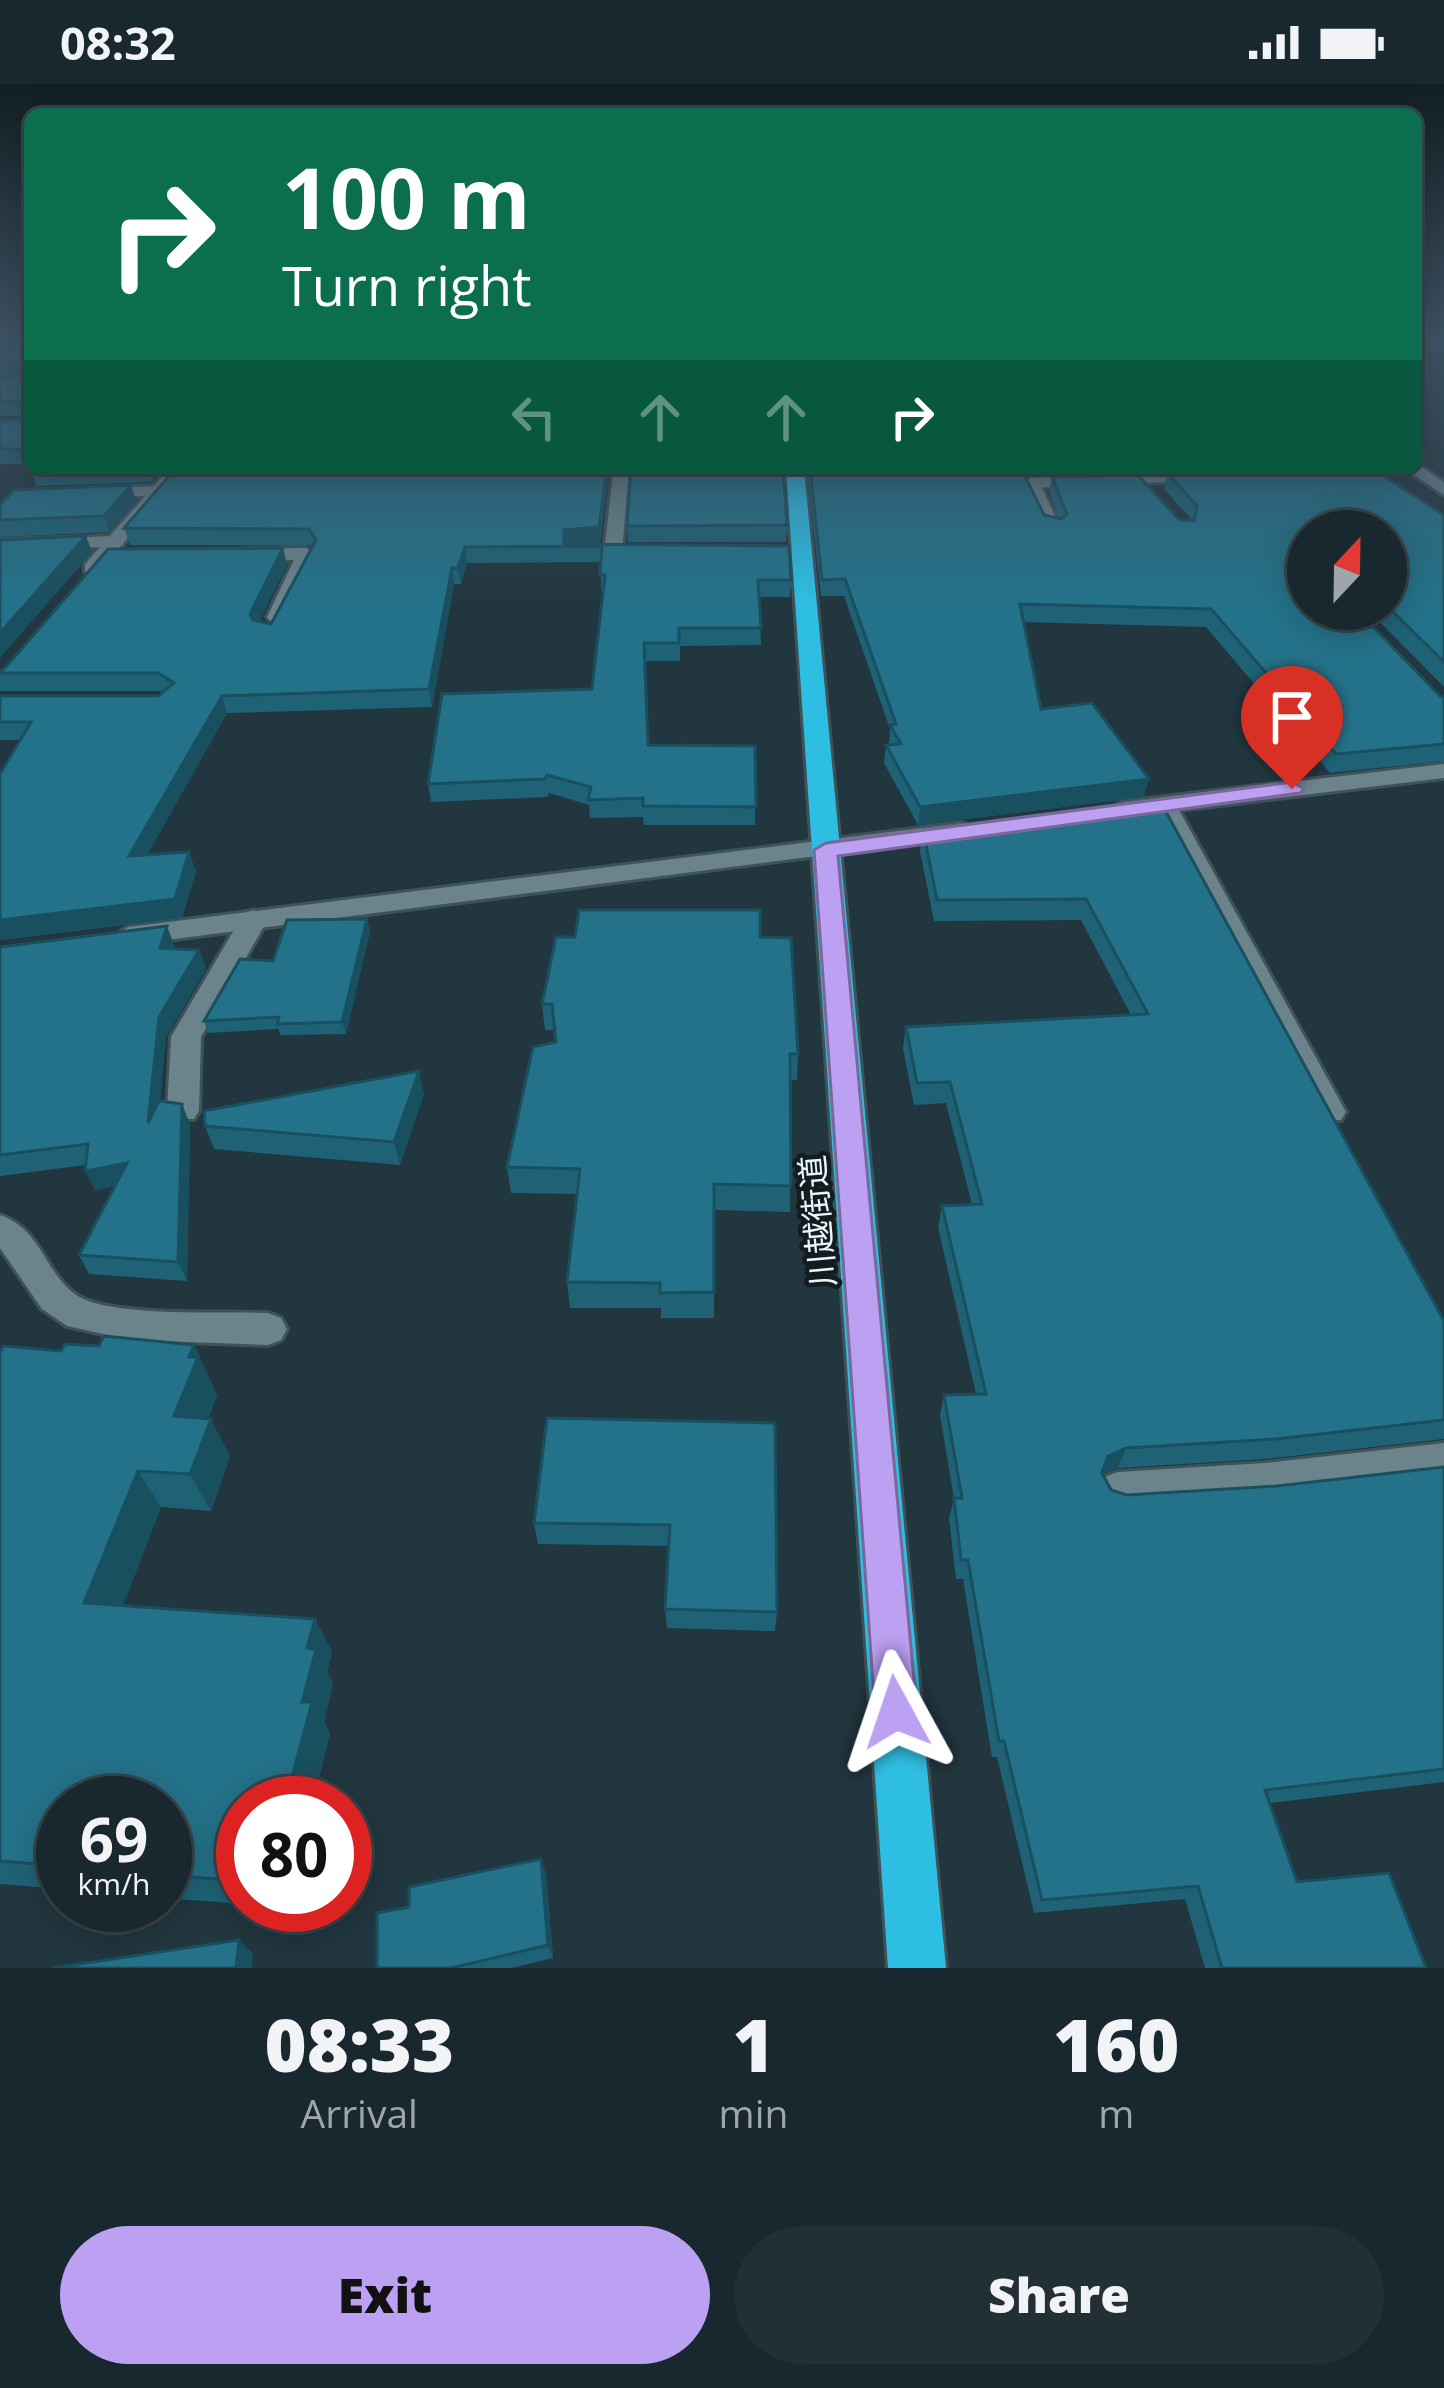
<!DOCTYPE html>
<html lang="en">
<head>
<meta charset="utf-8">
<style>
  body { margin:0; font-family:"Open Sans","Noto Sans JP",sans-serif; background:#223036; color:#f1f3f6; height:100vh; display:flex; flex-direction:column; font-size:45px; white-space:nowrap }
  * { box-sizing:border-box; margin:0 }
  p { font-size:39px; color:#9fa6aa }
  .icon { flex:none; width:66px; height:66px; fill:none; stroke:currentColor; stroke-width:2; stroke-linecap:round; stroke-linejoin:round }
  .map { position:relative; height:1884px; overflow:hidden }
  .details { display:flex; flex-direction:column; background:#19282e; flex:1 }
  .details>* { flex:none }
  .hud { position:absolute; left:24px; top:24px; width:1398px; height:366px; border-radius:18px; box-shadow:0 6px 30px #0003,0 0 0 3px #37444a; background:#0b6e4f; color:#fff; overflow:hidden }
  .needle { width:78px; rotate:22deg }
  .controls { position:absolute; left:1287px; top:426px; display:grid; gap:24px }
  .controls a { display:grid; place-items:center; width:120px; height:120px; border-radius:50%; background:#19282e; box-shadow:0 6px 30px #0003,0 0 0 3px #37444a; font-size:60px }
  .speed { position:absolute; left:36px; top:1692px; display:flex; gap:24px; font-size:60px; font-weight:700; text-align:center }
  .speed>* { display:grid; place-content:center; width:156px; height:156px; border-radius:50%; background:#19282e; box-shadow:0 6px 30px #0003,0 0 0 3px #37444a; line-height:1 }
  .speed small { font-size:30px; font-weight:400 }
  .speed .limit { border:18px solid #d22; background:#fff; color:#111 }
  .pin { position:absolute; display:grid; place-items:center; width:102px; height:102px; color:#fff; margin:-123px -51px; border-radius:50% 50% 50% 0; rotate:-45deg; box-shadow:0 0 12px #0007 }
  .pin .icon { rotate:45deg }
  .me { position:absolute; width:132px; margin:-66px; rotate:355deg; stroke-linejoin:round; filter:drop-shadow(0 0 9px #0008) }
  .turn { display:flex; align-items:center; gap:42px; height:252px; padding:0 60px; font-size:54px }
  .turn .icon { width:156px; height:156px; stroke-width:2.5 }
  .turn b { display:block; font-size:84px; line-height:102px }
  .lanes { display:flex; align-items:center; height:114px; padding:0 60px; background:#0003; justify-content:center; gap:60px; direction:ltr }
  .lanes .off { opacity:.35 }
  .eta { display:flex; justify-content:space-evenly; align-items:center; height:204px; text-align:center }
  .eta b { font-size:72px; font-weight:800; line-height:84px }
  .primary-button { display:flex; gap:24px; margin-top:auto; padding:24px 60px }
  .primary-button a { flex:1; height:138px; border-radius:72px; background:#bca0f2; color:#111; font-size:48px; font-weight:800; line-height:138px; text-align:center }
  .primary-button a+a { background:#223036; color:#f1f3f6 }
  .status { display:flex; justify-content:space-between; align-items:center; height:84px; padding:0 60px; background:#19282e; direction:ltr }
  .status svg { height:33px; fill:currentColor }
  .map>svg:first-child { display:block }
  .lines { fill:none; stroke-linecap:round; stroke-linejoin:round }
  .service-casing { stroke:#3e5258; stroke-width:6 }
  .minor-casing { stroke:#3e5258; stroke-width:6 }
  .tertiary-casing { stroke:#3e5258; stroke-width:6 }
  .trunk-casing { stroke:#3e5258; stroke-width:6 }
  .service { fill:#6b838b; fill-rule:evenodd }
  .minor { fill:#6b838b; fill-rule:evenodd }
  .tertiary { fill:#6b838b; fill-rule:evenodd }
  .trunk { fill:#2fbee3; fill-rule:evenodd }
  .wall { fill:#1f6276 }
  .shaded-wall { fill:#195060 }
  .building { fill:#247289; stroke:#195060; stroke-width:3 }
  .route { fill:#bca0f2; stroke:#7a689d; stroke-width:3 }
  .labels { text-anchor:middle; dominant-baseline:central; stroke-width:9; stroke-linejoin:round; paint-order:stroke }
  .street-label { font-size:33px; fill:#e9f6fb; stroke:#131c1f }
</style>
</head>
<body>
<div class="status"><b>08:32</b><svg viewBox="0 0 49 12"><path d="M0 12V9h3v3zM5 12V6h3v6zM10 12V3h3v9zM15 12V0h3v12zM26 1h20v11H26zM47 4h2v5h-2z"/></svg></div>
<div class="map">
<svg width="1444" height="1884" viewBox="0 0 1444 1884">
  <rect width="100%" height="100%" fill="#21363e"/>
  <g class="lines">
    <g class="service-casing">
      <g id="service">
        <path d="M1416,258L1438,261L1416,266Z"/>
        <path d="M629,384L622,469L613,475L604,469L613,391L568,390L560,385Z"/>
        <path d="M1025,395L1040,399L1060,443L1057,447L1042,443L1022,399Z"/>
        <path d="M159,402L168,407L165,411L91,414L82,409L91,404Z"/>
        <path d="M254,826L268,835L201,953L199,1027L194,1035H172L167,1027L171,953L244,829Z"/>
        <path d="M0,1131C41,1145 44,1187 75,1210C106,1234 225,1227 268,1229L281,1234L287,1245L281,1256L268,1261L130,1256L67,1242L42,1225L0,1164Z"/>
        <path d="M1444,1359V1397L1265,1417L1118,1426L1104,1421L1098,1407L1104,1393L1118,1388L1265,1379Z"/>
      </g>
    </g>
    <g class="minor-casing">
      <g id="minor">
        <path d="M1416,379L1444,398V411L1410,388L1408,384H1416Z"/>
        <path d="M170,384H187L99,488H85V480Z"/>
        <path d="M1205,387L1214,392L1211,396L1031,404L1022,399L1031,394Z"/>
        <path d="M306,464L315,470L287,533L270,537L267,533L294,476L243,477L234,471L243,465Z"/>
        <path d="M1444,680V694L1179,726L1346,1028L1341,1036H1319L1155,729L1122,732L1110,725L1122,718Z"/>
        <path d="M962,739L971,742L975,747L971,752L128,861L114,852L128,843Z"/>
      </g>
    </g>
    <g class="tertiary-casing">
      <path id="tertiary" d="M115,452L124,458L122,462L0,468V456Z"/>
    </g>
    <g class="trunk-casing">
      <path id="trunk" d="M786,384H804L946,1884H888Z"/>
    </g>
    <use href="#service" class="service"/>
    <use href="#minor" class="minor"/>
    <use href="#tertiary" class="tertiary"/>
    <use href="#trunk" class="trunk"/>
  </g>
  <g class="wall">
    <path d="M0,256H30V380H0V337L28,335V332H0V292H25L26,291L0,290Z"/>
    <path d="M33,384H164L152,398L36,402L31,386Z"/>
    <path d="M607,384L608,395L600,459L586,460L791,496L790,513H759L761,561L680,562V577H645L648,661L755,662V741H644L643,733L590,734L589,721L549,709L547,713L431,718L428,700L592,605L603,507H601V478L467,479L461,500H454L432,623L227,629L147,771L196,787L182,834L0,856V690L20,656H0V612H158L164,607H0V587L287,481L259,538L271,540L312,461H130L124,444Z"/>
    <path d="M807,384H1153L1023,391L1044,431L1059,435L1049,408L1052,393L1179,436L1193,437L1164,405L1168,389L1444,431V603L1367,525H1386V447L1308,525L1444,613V677L1330,689L1206,543L1023,538L1041,625L1144,713L918,741L884,679L886,661H889L890,645L844,512H821Z"/>
    <path d="M131,401L136,417L109,448L0,453V421Z"/>
    <path d="M787,441L786,458H628L627,442Z"/>
    <path d="M1159,715L1444,1237V1355L1265,1375L1118,1384L1102,1390L1111,1406L1127,1411L1277,1402L1444,1383V1698L1269,1719L1297,1798L1426,1884H1205L1185,1815L1034,1829L997,1673H992L963,1495H956L949,1434L954,1415L940,1331L944,1311L976,1310L938,1143L942,1122L972,1120L946,1019L914,1021L903,964L906,943L1131,931L1081,836L934,837L920,767L923,746Z"/>
    <path d="M367,835L370,847L346,950L281,951L278,945L208,949L204,937L273,877Z"/>
    <path d="M760,853L798,970L797,996H790V1128L714,1126V1234H661V1224H570L567,1198L577,1110L511,1109L507,1083L556,958L555,946H545L542,920Z"/>
    <path d="M174,861L173,865L199,866L206,885L166,953L160,1017L190,1040L187,1197L89,1190L79,1171L115,1102L95,1106L86,1081L0,1092V863Z"/>
    <path d="M424,1010L400,1081L214,1065L205,1042Z"/>
    <path d="M194,1261L217,1311L208,1335L230,1372L211,1427L161,1423L123,1521L315,1535L332,1568L327,1588L333,1599L324,1638L330,1649L313,1719H243V1820L165,1814V1719H63V1805L0,1800V1268L61,1267L99,1262Z"/>
    <path d="M547,1334L777,1528L775,1547L667,1544L665,1525L669,1462L538,1460L534,1439Z"/>
    <path d="M541,1775L546,1790L553,1874L512,1884H377L409,1823Z"/>
    <path d="M250,1821H287L286,1824Z"/>
  </g>
  <g class="shaded-wall">
    <path d="M148,384H164L152,398Z"/>
    <path d="M607,384L608,395L600,459L565,462L564,446Z"/>
    <path d="M131,401L136,417L109,448L104,432Z"/>
    <path d="M86,452L92,468L0,574V549Z"/>
    <path d="M465,463L467,479L461,500L458,484Z"/>
    <path d="M283,464L287,481L255,547L250,530Z"/>
    <path d="M452,484L454,500L432,623L429,605Z"/>
    <path d="M222,612L227,629L136,791L129,772Z"/>
    <path d="M1149,695L1144,713L918,741L920,723Z"/>
    <path d="M189,768L196,787L182,834L0,856V836Z"/>
    <path d="M367,835L370,847L346,950L342,938Z"/>
    <path d="M167,842L174,861L168,883L160,864Z"/>
    <path d="M199,866L206,885L166,953L156,1059L148,1039L159,933Z"/>
    <path d="M419,987L424,1010L400,1081L394,1058Z"/>
    <path d="M182,1020L190,1040L187,1197L178,1178Z"/>
    <path d="M127,1079L136,1098L95,1106L85,1087Z"/>
    <path d="M194,1261L217,1311L195,1370L174,1332Z"/>
    <path d="M211,1335L230,1372L211,1427L190,1390Z"/>
    <path d="M1126,1364L1118,1384L1100,1391L1108,1372Z"/>
    <path d="M138,1387L161,1423L111,1552L84,1519Z"/>
    <path d="M315,1535L332,1568L327,1588L333,1599L324,1638L330,1649L313,1719H285L302,1618L307,1564Z"/>
    <path d="M541,1775L546,1790L553,1874L548,1861Z"/>
    <path d="M239,1856L253,1869L252,1884H236Z"/>
  </g>
  <g class="building">
    <path d="M0,256H30V365H0V337L28,335L29,322L25,318H0V292H25L28,277L0,276Z"/>
    <path d="M33,384H99L31,386Z"/>
    <path d="M176,384H607L599,443L564,446V460L789,462L791,496H758L761,544H679V559H644L648,661L755,662L756,723L643,722V714L588,716L591,703L547,691L545,695L428,700L442,610L592,605L605,491H600L602,462L465,463L458,484H452L429,605L222,612L129,772L189,768L175,815L0,836V690L31,638H0V612H158L174,599L158,589H0V587L4,585L108,465L283,464L250,530L253,536L271,540L316,456L309,445L124,444Z"/>
    <path d="M631,384H783L787,441L627,442Z"/>
    <path d="M810,384H1021L1044,431L1061,435L1067,430L1052,393L1138,391L1179,436L1194,437L1197,422L1168,389L1235,384H1371L1444,431V578L1386,521V447H1308V525H1356L1440,612L1444,613V660L1336,670L1211,525L1020,520L1041,625L1092,619L1149,695L920,723L886,661L901,660L890,641L896,640L845,495L822,496Z"/>
    <path d="M131,401L104,432L0,436V421L14,406Z"/>
    <path d="M86,452L0,549V456Z"/>
    <path d="M1159,715L1444,1237V1336L1276,1355L1126,1364L1108,1372L1102,1389L1111,1406L1127,1411L1277,1402L1444,1383V1685L1265,1706L1297,1798L1389,1789L1426,1884H1222L1198,1802L1042,1816L1004,1657H999L968,1476H961L954,1414H962L944,1311L986,1310L942,1122L982,1120L950,998L917,999L906,943L1148,930L1086,815L937,816L923,746Z"/>
    <path d="M579,826H760V853L791,854L798,970H790L791,1102L714,1100V1208L660,1209V1199L567,1198L580,1085L507,1083L533,963L556,958L552,920H542L556,853H575Z"/>
    <path d="M367,835L342,938L277,940L279,933L204,937L240,875L273,877L287,836Z"/>
    <path d="M167,842L160,864L199,866L159,933L148,1039L159,1017L182,1020L178,1178L79,1171L127,1079L85,1087L88,1060L0,1071V863Z"/>
    <path d="M419,987L394,1058L205,1042L204,1027Z"/>
    <path d="M104,1252L194,1261L189,1273H198L174,1332L211,1335L190,1390L138,1387L84,1519L315,1535L307,1564L316,1566L302,1618H312L285,1719H243V1797L165,1791V1719H63V1782L0,1777V1268L3,1262L61,1267L65,1260L99,1262Z"/>
    <path d="M547,1334L775,1339L777,1528L665,1525L670,1441L534,1439Z"/>
    <path d="M541,1775L548,1861L451,1884H377V1829L409,1823V1803Z"/>
    <path d="M239,1856L236,1884H53Z"/>
  </g>
  <linearGradient id="sky" x2="0" y2="1"><stop stop-color="#121e22"/><stop offset="0.49" stop-color="#3d5263"/><stop offset="1" stop-color="#3d5263" stop-opacity="0"/></linearGradient>
  <rect width="1444" height="520" fill="url(#sky)"/>
  <path class="route" d="M1292,698L1304,705L1300,709L838,772L917,1628L911,1643L896,1649L881,1643L875,1628L814,766L826,759Z"/>
  <g class="labels">
    <g class="street-label">
      <text transform="translate(817 1137) rotate(-95)">川越街道</text>
    </g>
  </g>
</svg>
<div class="controls">
<a><svg class="needle" viewBox="-14 -14 28 28"><path d="M0-13l5 13h-10z" fill="#e53935"/><path d="M0 13l5-13h-10z" fill="#9fa6aa"/></svg></a>
</div>
<div class="speed"><div>69<small>km/h</small></div><div class="limit">80</div></div>
<div class="pin" style="left:1292px;top:705px;background:#d93025"><svg class="icon" aria-label="arrive" viewBox="0 0 24 24"><path d="M6 21V4h12l-3 4 3 4H6"/></svg></div>
<svg class="me" style="left:896px;top:1628px" viewBox="-20 -20 40 40"><path d="M0-17L14 15 0 8-14 15z" fill="#bca0f2" stroke="#fff" stroke-width="4"/></svg>
<div class="hud">
<div class="turn"><svg class="icon" aria-label="right" viewBox="0 0 24 24"><path d="M7 20v-9h11M14 6l5 5-5 5"/></svg><div><b>100 m</b>Turn right</div></div>
<div class="lanes"><svg class="icon off" aria-label="left" viewBox="0 0 24 24"><path d="M17 20v-9H6M10 6l-5 5 5 5"/></svg><svg class="icon off" aria-label="ahead" viewBox="0 0 24 24"><path d="M12 20V5M6 11l6-6 6 6"/></svg><svg class="icon off" aria-label="ahead" viewBox="0 0 24 24"><path d="M12 20V5M6 11l6-6 6 6"/></svg><svg class="icon" aria-label="right" viewBox="0 0 24 24"><path d="M7 20v-9h11M14 6l5 5-5 5"/></svg></div>
</div>
</div>
<section class="details">
<div class="eta">
<div><b>08:33</b><p>Arrival</p></div>
<div><b>1</b><p>min</p></div>
<div><b>160</b><p>m</p></div>
</div>
<div class="primary-button"><a>Exit</a><a>Share</a></div>
</section>
</body>
</html>
